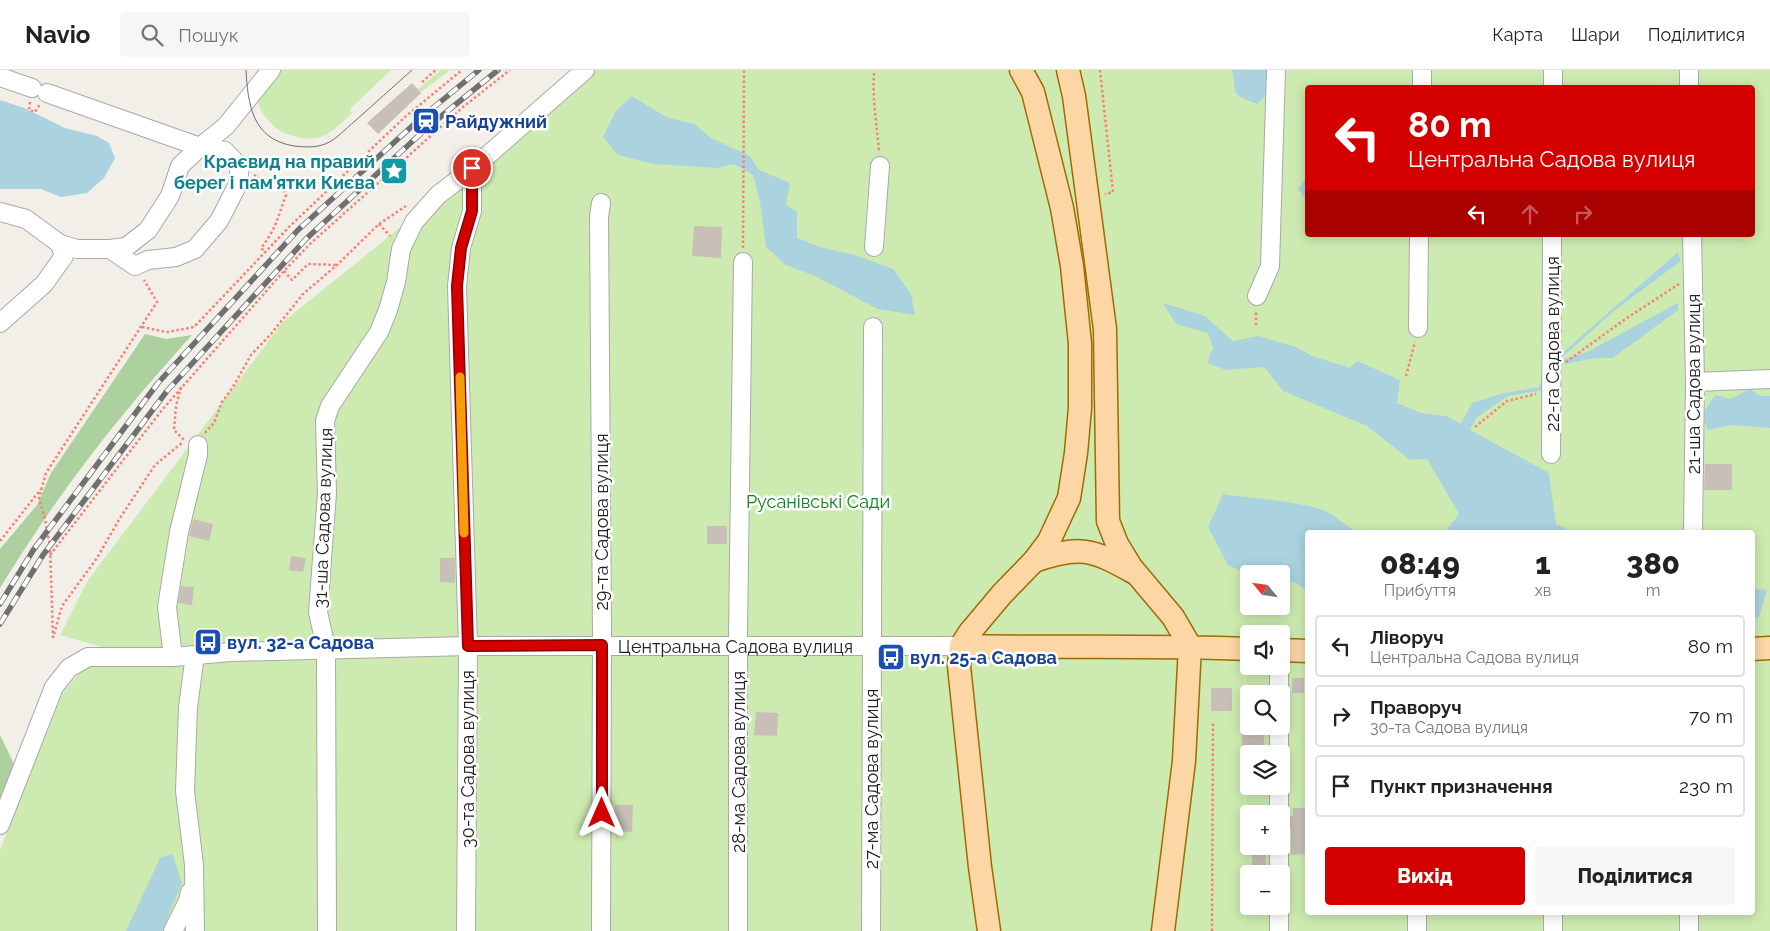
<!DOCTYPE html>
<html lang="uk">
<head>
<meta charset="utf-8">
<style>
  body { margin:0; font-family:Raleway,sans-serif; background:#f6f6f6; color:#222; height:100vh; display:flex; flex-direction:column; font-size:19px; white-space:nowrap }
  * { box-sizing:border-box; margin:0 }
  p { font-size:16px; color:#767676 }
  .icon { flex:none; width:28px; height:28px; fill:none; stroke:currentColor; stroke-width:2; stroke-linecap:round; stroke-linejoin:round }
  .map { position:relative; flex:1; overflow:hidden }
  .sheet { position:absolute; left:1305px; top:460px; width:450px; height:385px; display:flex; flex-direction:column; background:#fff; border-radius:5px; box-shadow:0 2px 12px #0003 }
  .sheet>* { flex:none }
  .banner { position:absolute; left:1305px; top:15px; width:450px; height:152px; border-radius:5px; box-shadow:0 2px 12px #0003; background:#d40000; color:#fff; overflow:hidden }
  .needle { width:32px; rotate:299deg }
  .fabs { position:absolute; left:1240px; top:495px; display:grid; gap:10px }
  .fabs a { display:grid; place-items:center; width:50px; height:50px; border-radius:5px; background:#fff; box-shadow:0 2px 12px #0003; font-size:25px }
  .pin { position:absolute; display:grid; place-items:center; width:42px; height:42px; color:#fff; margin:-21px; border:2px solid #fff; border-radius:50%; box-shadow:0 1px 5px #0007 }
  .me { position:absolute; width:55px; margin:-28px; rotate:0deg; stroke-linejoin:round; filter:drop-shadow(0 0 4px #0008) }
  .turn { display:flex; align-items:center; gap:18px; height:105px; padding:0 20px; font-size:22px }
  .turn .icon { width:65px; height:65px; stroke-width:2.5 }
  .turn b { display:block; font-size:35px; line-height:42px }
  .lanes { display:flex; align-items:center; height:48px; padding:0 20px; background:#0003; justify-content:center; gap:25px; direction:ltr }
  .lanes .off { opacity:.35 }
  .eta { display:flex; justify-content:space-evenly; align-items:center; height:85px; text-align:center }
  .eta b { font-size:30px; font-weight:800; line-height:35px }
  .cta { display:flex; gap:10px; margin-top:auto; padding:10px 20px }
  .cta a { flex:1; height:58px; border-radius:5px; background:#d40000; color:#fff; font-size:20px; font-weight:800; line-height:58px; text-align:center }
  .cta a+a { background:#f6f6f6; color:#222 }
  ul { padding:0; list-style:none }
  li { display:flex; align-items:center; gap:15px; height:62px; margin:0 10px 8px; padding:0 10px; border:2px solid #e0e0e0; border-radius:5px }
  li div { flex:1 }
  li b { display:block; font-size:19px }
  li em { font-style:normal }
  header { display:flex; align-items:center; gap:30px; box-sizing:border-box; height:70px; padding:0 25px; background:#fff; border-bottom:1px solid #e0e0e0 }
  header strong { font-size:24px }
  nav { display:flex; gap:28px; margin-inline-start:auto; font-size:18px }
  .search { width:350px; height:45px; background:#f6f6f6; display:flex; align-items:center; gap:12px; box-sizing:border-box; padding:0 18px; border-radius:5px; color:#767676; font-size:19px }
  .map>svg:first-child { display:block }
  .grass { fill:#cdebb0; fill-rule:evenodd }
  .forest { fill:#add19e }
  .water { fill:#aad3df }
  .building { fill:#c7bfb8 }
  .lines { fill:none; stroke-linecap:round; stroke-linejoin:round }
  .minor-casing { stroke:#a9a9a9; stroke-width:20 }
  .major-casing { stroke:#a06b00; stroke-width:25 }
  .path { stroke:#fa8072; stroke-width:2.5; stroke-dasharray:2.5 2.5; stroke-linecap:butt }
  .minor { stroke:#fff; stroke-width:18 }
  .major { stroke:#fcd6a4; stroke-width:22 }
  .tram { stroke:#707070; stroke-width:1 }
  .rail-casing { stroke:#707070; stroke-width:5.5 }
  .rail { stroke:#fff; stroke-width:4; stroke-dasharray:11; stroke-linecap:butt }
  .route-casing { stroke:#8a0000; stroke-width:12 }
  .route { stroke:#d40000; stroke-width:9 }
  .slow { stroke:#f59e0b; stroke-width:9 }
  .labels { text-anchor:middle; dominant-baseline:central; stroke-width:5; stroke-linejoin:round; paint-order:stroke }
  .transit-label { font-size:18px; font-weight:bold; fill:#164399; stroke:#fff; text-anchor:start }
  .culture-label { font-size:18px; font-weight:bold; fill:#0d838f; stroke:#fff; text-anchor:end }
  .street-label { font-size:18px; fill:#222; stroke:#fff }
  .park-label { font-size:18px; fill:#0c8416; stroke:#fff }
</style>
</head>
<body>
<header>
<strong>Navio</strong>
<div class="search"><svg class="icon" aria-label="search" viewBox="0 0 24 24"><circle cx="10" cy="10" r="6"/><path d="M15 15l6 6"/></svg>Пошук</div>
<nav><a>Карта</a><a>Шари</a><a>Поділитися</a></nav>
</header>
<div class="map">
<svg width="1770" height="861" viewBox="0 0 1770 861">
  <rect width="100%" height="100%" fill="#f2efe9"/>
  <g class="grass">
    <path d="M277,0H391L350,39L352,43C344,50 335,60 325,65C318,69 310,69 302,68C279,65 262,50 256,27Z"/>
    <path d="M441,0H450L421,22L418,19Z"/>
    <path d="M595,0H1770V861H0V780L62,624L85,596L96,595L99,576L60,565L88,510L283,252ZM1308,18H1752V165H1308ZM1308,462H1752V842H1308ZM1249,504H1281V536H1249ZM1249,564H1281V596H1249ZM1249,624H1281V656H1249ZM1249,684H1281V716H1249ZM1249,744H1281V776H1249ZM1249,804H1281V836H1249Z"/>
  </g>
  <g class="forest">
    <path d="M145,264L166,269L192,265C170,290 148,314 127,340C80,396 38,456 0,518V479L37,435L51,403Z"/>
    <path d="M0,665L14,694L0,731Z"/>
  </g>
  <g class="water">
    <path d="M1232,0H1276L1271,21L1257,34C1228,22 1238,27 1232,0Z"/>
    <path d="M632,26L666,47L694,54L711,68L750,86L759,100L790,113L786,135L797,142V168L823,178L855,185L893,199L911,224L915,245L878,239L815,206L786,195L766,177L760,132L753,105L734,94L717,98L653,94L618,85L603,67L616,41Z"/>
    <path d="M0,30L24,38L65,58L97,66L109,73L115,88L104,108L87,123L61,127L41,119H0Z"/>
    <path d="M1305,110L1307,111V131L1298,119Z"/>
    <path d="M1678,182L1681,191L1615,240L1558,291L1587,282L1678,233V240L1613,288H1595L1554,296L1544,320L1508,326L1476,348L1470,360L1549,403L1556,454L1573,462H1445L1459,444L1427,389L1410,390L1367,356L1283,321L1264,297L1226,300L1207,293L1213,278L1208,263L1176,254L1163,233L1205,246L1233,271L1258,266L1296,277L1312,286L1350,298L1357,291L1400,310L1397,333L1421,343L1446,346L1461,354L1472,333L1500,324L1539,317L1555,285L1561,284Z"/>
    <path d="M1750,319L1760,326H1770V358L1731,355L1708,360C1701,345 1705,337 1716,325L1730,329Z"/>
    <path d="M1223,424C1255,429 1293,430 1323,440C1336,445 1345,457 1359,462H1308L1307,520L1296,513L1281,510V504H1249V506L1228,495L1208,457Z"/>
    <path d="M1753,518L1767,520L1759,547L1753,548Z"/>
    <path d="M172,784L182,813L162,861H126L160,788Z"/>
  </g>
  <g class="building">
    <path d="M412,13L421,23L378,64L367,53Z"/>
    <path d="M694,156L722,157L721,188L692,186Z"/>
    <path d="M1705,394H1732V420H1704Z"/>
    <path d="M193,449L213,454L209,471L189,466Z"/>
    <rect x="707" y="456" width="20" height="18"/>
    <path d="M291,486L306,488L303,502L289,500Z"/>
    <path d="M440,488H455V513L440,512Z"/>
    <path d="M181,516L194,517L192,535L178,533Z"/>
    <rect x="1292" y="608" width="12" height="15"/>
    <rect x="1211" y="618" width="21" height="23"/>
    <path d="M756,642L778,643L777,666L754,665Z"/>
    <rect x="1242" y="658" width="22" height="18"/>
    <path d="M615,735H633L632,762L613,761Z"/>
    <path d="M1293,738H1307V784L1291,785V758H1289V746H1293Z"/>
    <path d="M1252,781H1265L1266,795H1252Z"/>
  </g>
  <g class="lines">
    <g class="minor-casing">
      <g id="minor">
        <path d="M1689,0V18"/>
        <path d="M0,7L32,18"/>
        <path d="M1422,18V0"/>
        <path d="M1553,18V0"/>
        <path d="M47,23L200,77L225,81L240,97L237,116L219,151L195,179L176,187L148,190L135,196L110,179"/>
        <path d="M601,133L599,147L602,565L601,861"/>
        <path d="M0,142L26,149L60,174L77,179H110L126,177L148,160L170,126L180,96L200,77L226,56L271,0"/>
        <path d="M1692,165L1695,312L1693,462"/>
        <path d="M874,177L880,96"/>
        <path d="M1257,226L1270,196L1276,0"/>
        <path d="M0,253L44,214L64,186L60,174"/>
        <path d="M1418,258L1419,165"/>
        <path d="M1695,312L1770,309"/>
        <path d="M1551,384L1552,165"/>
        <path d="M173,587L167,537L179,462L198,385V375"/>
        <path d="M1279,596V624"/>
        <path d="M1279,656V684"/>
        <path d="M1279,716V744"/>
        <path id="s1" d="M0,755L54,617L69,598L88,587H173L231,582L468,576H961"/>
        <path d="M1279,776V804"/>
        <path d="M1279,836V861"/>
        <path d="M1417,842V861"/>
        <path d="M1553,842V861"/>
        <path d="M173,861L188,831L190,822"/>
        <path d="M195,861L194,795L185,721L188,637L195,585"/>
        <path d="M327,861L326,578L318,542L327,423L325,351L330,336L379,262L388,240L396,212L401,179L414,152L438,125L472,99L585,0"/>
        <path d="M466,861L468,576L457,216L461,178L472,141V99"/>
        <path d="M738,861V564L743,192"/>
        <path d="M871,861L873,257"/>
        <path d="M1689,861V842"/>
      </g>
    </g>
    <g class="major-casing">
      <g id="major">
        <path d="M1068,0L1074,26L1105,259L1108,451L1117,474L1131,497L1173,547L1190,576L1184,691L1163,861"/>
        <path d="M1034,491C1079,475 1092,479 1133,502"/>
        <path d="M961,576C1057,578 1153,575 1249,579"/>
        <path d="M1752,579L1770,578"/>
        <path d="M1281,580L1308,581"/>
        <path d="M989,861L980,797L959,596L961,576L970,562L1002,524L1034,491L1049,471L1069,428L1076,383L1080,338V274L1072,196L1062,138L1033,22L1021,0"/>
      </g>
    </g>
    <g class="path">
      <path d="M1100,0L1113,122L1105,124"/>
      <path d="M874,3C872,29 877,55 879,82"/>
      <path d="M422,12L436,0"/>
      <path d="M30,32L29,40L35,42L40,34"/>
      <path d="M254,105L267,113L282,116L286,125C278,147 276,159 261,178L265,182"/>
      <path d="M379,154L390,166"/>
      <path d="M743,178L744,0"/>
      <path d="M284,201L292,210L308,194L337,195"/>
      <path d="M1256,255V240"/>
      <path d="M142,257L167,262L194,257L290,156L405,47L462,0"/>
      <path d="M1566,292L1624,250L1679,214"/>
      <path d="M1406,306L1415,272"/>
      <path d="M181,317L176,336L174,360L185,371"/>
      <path d="M1475,357L1507,331L1536,324"/>
      <path d="M205,363L214,353L222,332L233,317L251,285L271,264L303,224L337,195L379,154L406,136"/>
      <path d="M0,471L41,419"/>
      <path d="M50,485L162,340L284,201L310,174L463,37L510,0"/>
      <path d="M54,564L62,536L97,488L120,448L155,395L183,372"/>
      <path d="M53,568L50,476L45,449L39,428L46,403L157,232L144,210"/>
      <path d="M1212,861L1213,651"/>
    </g>
    <use href="#minor" class="minor"/>
    <use href="#major" class="major"/>
    <path class="tram" d="M246,0C248,35 252,69 294,76C305,77 315,78 325,74C336,70 345,59 355,51C374,34 393,17 412,0"/>
    <g class="rail-casing">
      <g id="rail">
        <path d="M0,534L34,479L158,313L298,160L422,47L479,0"/>
        <path d="M0,554L43,485L167,321L306,169L428,57L498,0"/>
      </g>
    </g>
    <use href="#rail" class="rail"/>
  </g>
  <g class="lines">
    <g class="route-casing">
      <path id="route" d="M472,98V141L461,178L457,216L468,576L602,575V743"/>
    </g>
    <use href="#route" class="route"/>
    <path class="slow" d="M460,307L464,463"/>
  </g>
  <defs>
    <g id="station-square" transform="scale(1.4375)"><rect x="-9" y="-9" width="18" height="18" rx="4" fill="#1a4fb4" stroke="#fff"/><path d="M-3-6H3Q5-6 5-4V2Q5 4 3 4L4.5 6H3L1.5 4h-3L-3 6H-4.5L-3 4Q-5 4-5 2V-4Q-5-6-3-6ZM-3.5-4v3h7v-3ZM-3.5 1v1.5H-2V1ZM2 1v1.5H3.5V1Z" fill="#fff"/></g>
    <g id="sight-square" transform="scale(1.4375)"><rect x="-9" y="-9" width="18" height="18" rx="4" fill="#0f9aa8" stroke="#fff"/><path d="M0-6L1.8-2.2L6-1.7L2.9 1.2L3.7 5.4L0 3.3L-3.7 5.4L-2.9 1.2L-6-1.7L-1.8-2.2Z" fill="#fff"/></g>
    <g id="bus-square" transform="scale(1.4375)"><rect x="-9" y="-9" width="18" height="18" rx="4" fill="#1a4fb4" stroke="#fff"/><path d="M-5-6H5V4H4V6H2V4H-2V6H-4V4H-5ZM-3.5-4V0h7V-4ZM-3.5 1.2v1.5H-2V1.2ZM2 1.2v1.5H3.5V1.2Z" fill="#fff"/></g>
  </defs>
  <g fill-rule="evenodd">
    <use href="#station-square" x="426" y="51"/>
    <use href="#sight-square" x="394" y="101"/>
    <use href="#bus-square" x="208" y="572"/>
    <use href="#bus-square" x="891" y="587"/>
  </g>
  <g class="labels">
    <g class="transit-label">
      <text x="445" y="51">Райдужний</text>
      <text x="227" y="572">вул. 32-а Садова</text>
      <text x="910" y="587">вул. 25-а Садова</text>
    </g>
    <g class="culture-label">
      <text x="375" y="91">Краєвид на правий<tspan x="375" dy="21">берег і пам'ятки Києва</tspan></text>
    </g>
    <g class="street-label">
      <text transform="translate(1552 274) rotate(-90)">22-га Садова вулиця</text>
      <text transform="translate(1693 314) rotate(-90)">21-ша Садова вулиця</text>
      <text transform="translate(323 448) rotate(-88)">31-ша Садова вулиця</text>
      <text transform="translate(601 452) rotate(-90)">29-та Садова вулиця</text>
      <text stroke="none"><textPath href="#s1" startOffset="842">Центральна Садова вулиця</textPath></text>
      <text transform="translate(467 689) rotate(-90)">30-та Садова вулиця</text>
      <text transform="translate(738 692) rotate(-90)">28-ма Садова вулиця</text>
      <text transform="translate(871 709) rotate(-90)">27-ма Садова вулиця</text>
    </g>
    <g class="park-label">
      <text x="818" y="431">Русанівські Сади</text>
    </g>
  </g>
</svg>
<div class="fabs">
<a><svg class="needle" viewBox="-14 -14 28 28"><path d="M0-13l5 13h-10z" fill="#e53935"/><path d="M0 13l5-13h-10z" fill="#767676"/></svg></a>
<a><svg class="icon" aria-label="sound" viewBox="0 0 24 24"><path d="M4 9h4l5-4v14l-5-4H4zM17 9q2 3 0 6"/></svg></a>
<a><svg class="icon" aria-label="search" viewBox="0 0 24 24"><circle cx="10" cy="10" r="6"/><path d="M15 15l6 6"/></svg></a>
<a><svg class="icon" aria-label="layers" viewBox="0 0 24 24"><path d="M12 4l9 5-9 5-9-5zM3 14l9 5 9-5"/></svg></a>
<a>+</a>
<a>−</a>
</div>
<div class="pin" style="left:472px;top:98px;background:#d93025"><svg class="icon" aria-label="arrive" viewBox="0 0 24 24"><path d="M6 21V4h12l-3 4 3 4H6"/></svg></div>
<svg class="me" style="left:602px;top:743px" viewBox="-20 -20 40 40"><path d="M0-17L14 15 0 8-14 15z" fill="#d40000" stroke="#fff" stroke-width="4"/></svg>
<div class="banner">
<div class="turn"><svg class="icon" aria-label="left" viewBox="0 0 24 24"><path d="M17 20v-9H6M10 6l-5 5 5 5"/></svg><div><b>80 m</b>Центральна Садова вулиця</div></div>
<div class="lanes"><svg class="icon" aria-label="left" viewBox="0 0 24 24"><path d="M17 20v-9H6M10 6l-5 5 5 5"/></svg><svg class="icon off" aria-label="ahead" viewBox="0 0 24 24"><path d="M12 20V5M6 11l6-6 6 6"/></svg><svg class="icon off" aria-label="right" viewBox="0 0 24 24"><path d="M7 20v-9h11M14 6l5 5-5 5"/></svg></div>
</div>
<section class="sheet">
<div class="eta">
<div><b>08:49</b><p>Прибуття</p></div>
<div><b>1</b><p>хв</p></div>
<div><b>380</b><p>m</p></div>
</div>
<ul>
<li><svg class="icon" aria-label="left" viewBox="0 0 24 24"><path d="M17 20v-9H6M10 6l-5 5 5 5"/></svg><div><b>Ліворуч</b><p>Центральна Садова вулиця</p></div><em>80 m</em></li>
<li><svg class="icon" aria-label="right" viewBox="0 0 24 24"><path d="M7 20v-9h11M14 6l5 5-5 5"/></svg><div><b>Праворуч</b><p>30-та Садова вулиця</p></div><em>70 m</em></li>
<li><svg class="icon" aria-label="arrive" viewBox="0 0 24 24"><path d="M6 21V4h12l-3 4 3 4H6"/></svg><div><b>Пункт призначення</b></div><em>230 m</em></li>
</ul>
<div class="cta"><a>Вихід</a><a>Поділитися</a></div>
</section>
</div>
</body>
</html>
